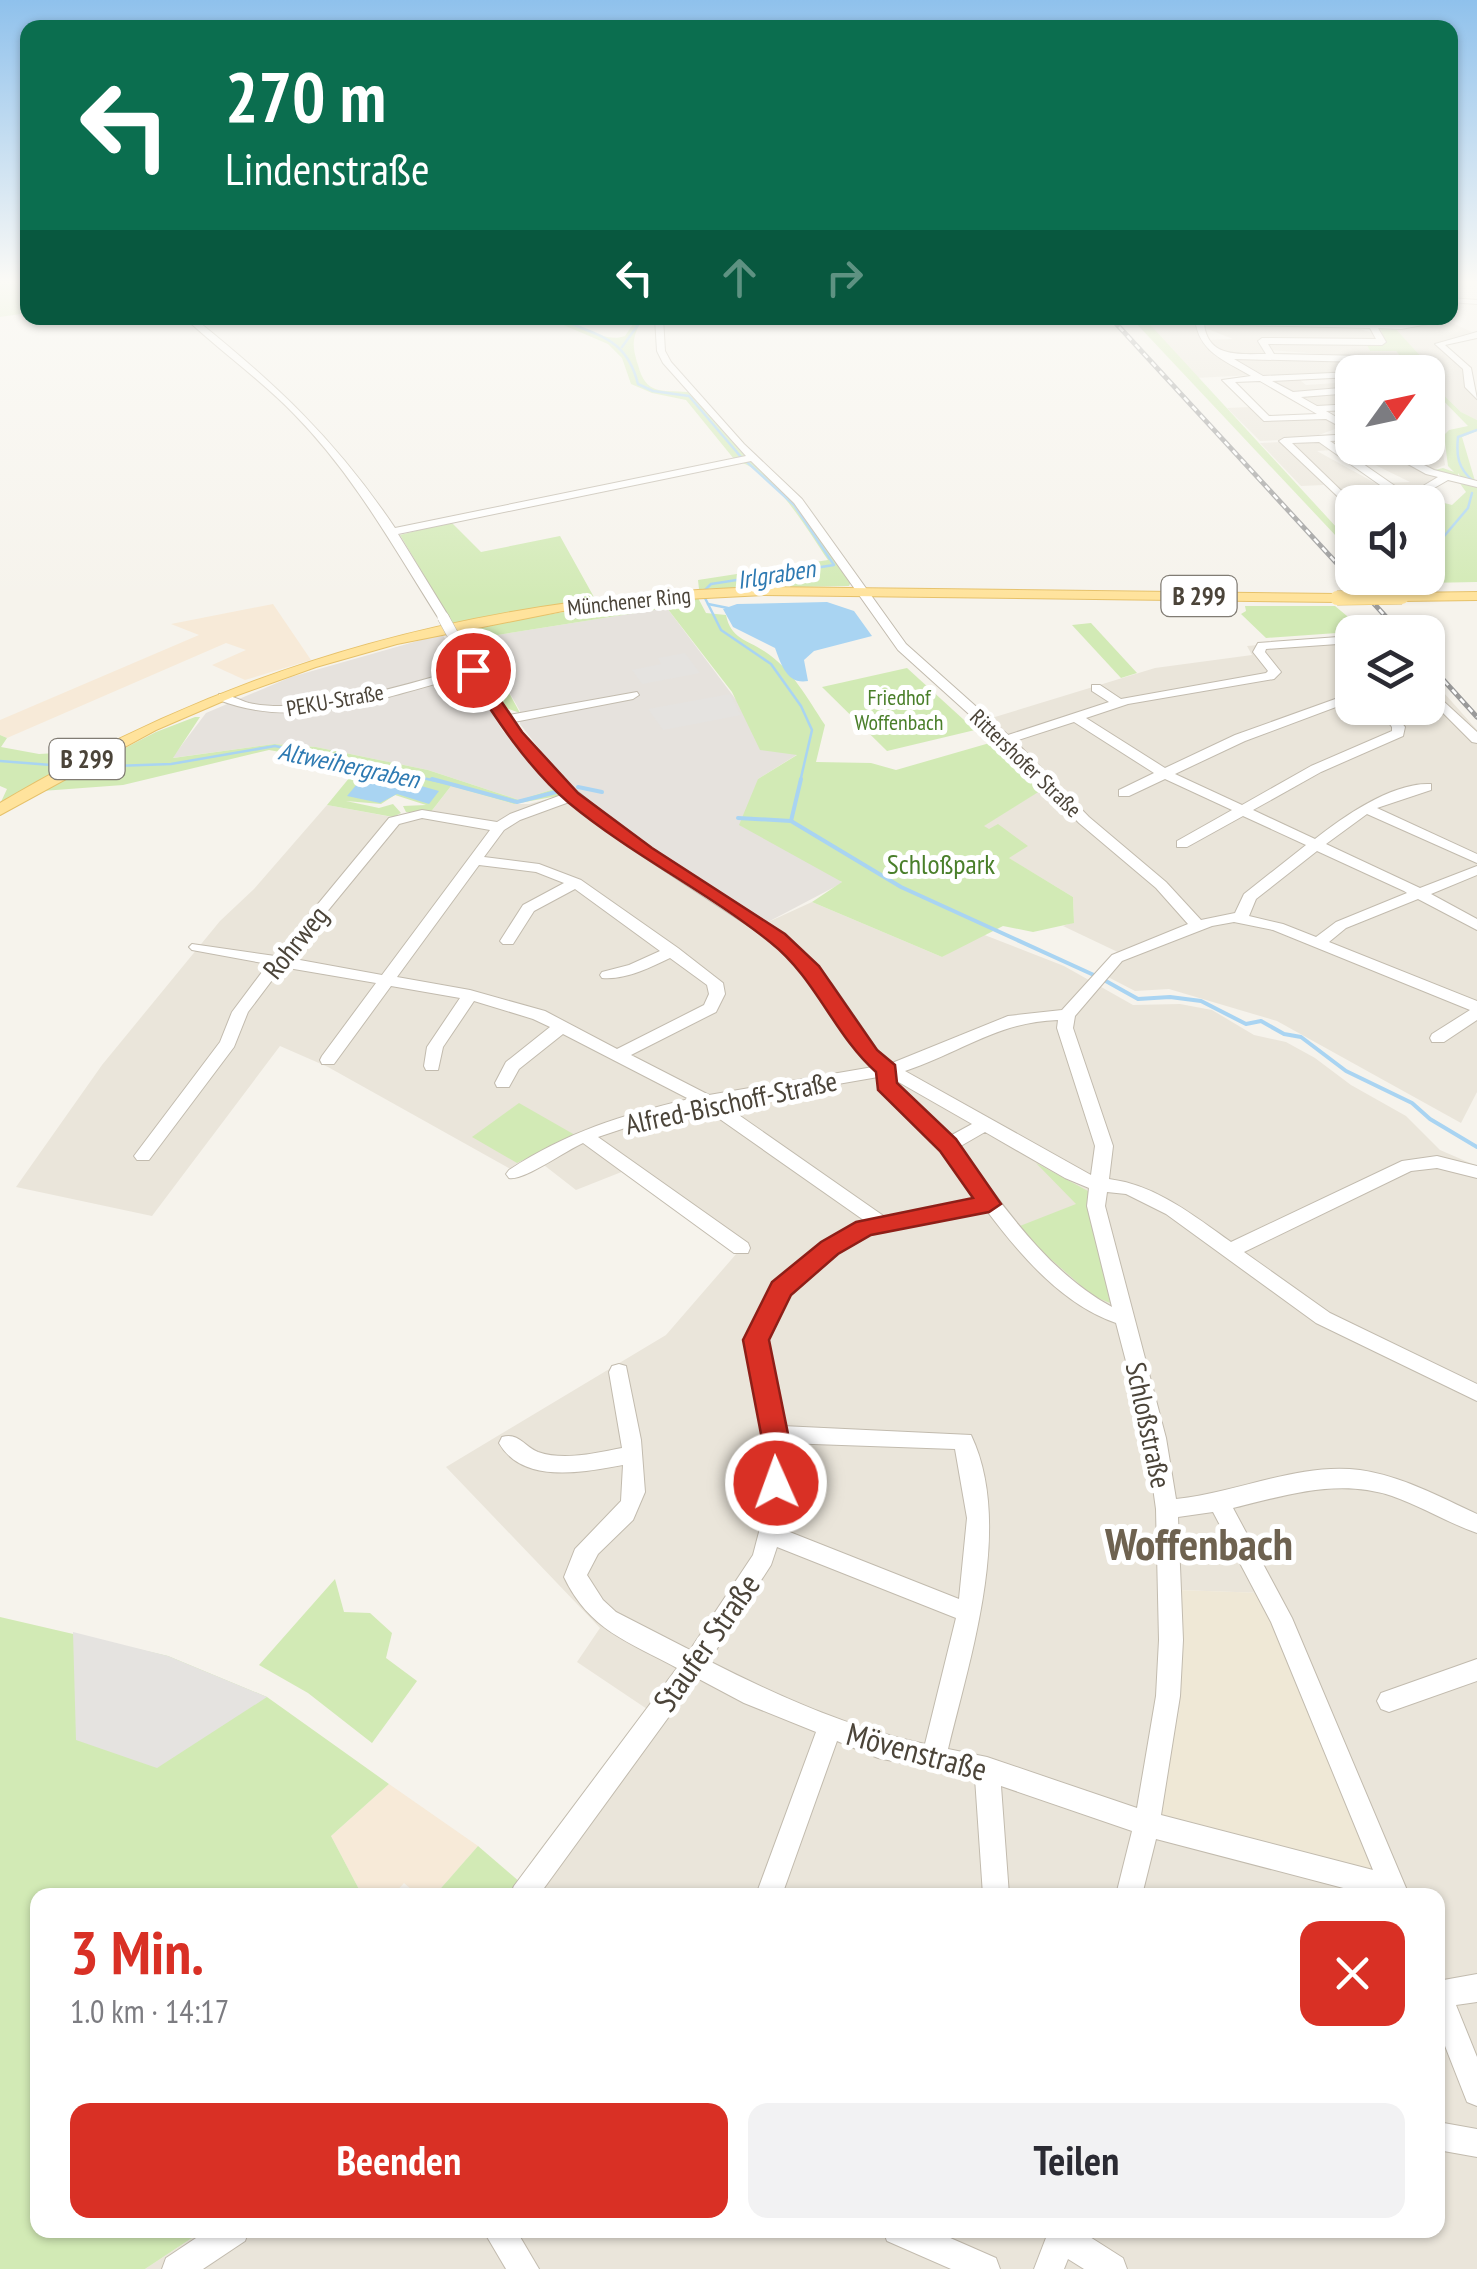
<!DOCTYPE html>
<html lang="de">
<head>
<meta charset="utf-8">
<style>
  body { margin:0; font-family:"PT Sans Narrow",sans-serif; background:#f2f2f3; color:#2b2b33; height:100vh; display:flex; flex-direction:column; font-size:38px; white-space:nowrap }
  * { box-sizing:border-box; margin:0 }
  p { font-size:32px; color:#7c7c81 }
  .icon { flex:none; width:55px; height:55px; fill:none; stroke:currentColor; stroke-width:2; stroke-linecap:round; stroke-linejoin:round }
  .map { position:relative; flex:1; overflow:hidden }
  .side { position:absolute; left:30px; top:1888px; width:1415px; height:350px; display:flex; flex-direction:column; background:#fff; border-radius:20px; box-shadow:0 2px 8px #0004 }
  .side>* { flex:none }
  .banner { position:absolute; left:20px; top:20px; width:1438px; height:305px; border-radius:20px; box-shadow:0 2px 8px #0004; background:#0b6e4f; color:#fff; overflow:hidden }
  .needle { width:65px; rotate:57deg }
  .controls { position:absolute; left:1335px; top:355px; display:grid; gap:20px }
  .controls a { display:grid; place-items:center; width:110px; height:110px; border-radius:20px; background:#fff; box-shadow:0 2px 8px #0004; font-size:50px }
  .pin { position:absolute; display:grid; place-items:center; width:85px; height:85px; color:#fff; margin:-42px; border:5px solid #fff; border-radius:50%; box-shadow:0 2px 10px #0007 }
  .me { position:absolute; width:110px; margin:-55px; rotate:358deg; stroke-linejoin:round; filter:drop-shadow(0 0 8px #0008) }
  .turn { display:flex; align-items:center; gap:35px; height:210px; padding:0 40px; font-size:45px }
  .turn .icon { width:130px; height:130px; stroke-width:2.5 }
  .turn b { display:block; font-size:70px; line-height:85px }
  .lanes { display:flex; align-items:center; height:95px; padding:0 40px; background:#0003; justify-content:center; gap:50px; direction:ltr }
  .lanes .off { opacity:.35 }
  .round { display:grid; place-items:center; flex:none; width:105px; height:105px; border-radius:20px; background:#f2f2f3 }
  .summary { display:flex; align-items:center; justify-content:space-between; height:170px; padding:0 40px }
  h1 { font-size:60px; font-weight:600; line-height:75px; color:#d93025 }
  .action { display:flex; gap:20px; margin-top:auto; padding:20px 40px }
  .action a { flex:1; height:115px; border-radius:20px; background:#d93025; color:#fff; font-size:40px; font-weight:600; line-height:115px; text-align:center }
  .action a+a { background:#f2f2f3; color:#2b2b33 }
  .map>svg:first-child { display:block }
  .residential { fill:#eae5da; fill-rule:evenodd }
  .commercial { fill:#f7ead8 }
  .industrial { fill:#e6e2dd }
  .education { fill:#efe8d6 }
  .green { fill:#d2eab5 }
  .parking { fill:#e5e3e0 }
  .water { fill:#a9d4f2 }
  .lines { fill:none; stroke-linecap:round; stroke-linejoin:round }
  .stream-far1 { stroke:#a9d4f2; stroke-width:2.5 }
  .stream { stroke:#a9d4f2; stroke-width:4 }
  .minor-casing { stroke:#c2bbae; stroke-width:2 }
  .major-casing { stroke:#e6c16a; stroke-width:2 }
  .minor { fill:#fff; fill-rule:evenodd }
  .major { fill:#ffe39c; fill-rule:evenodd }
  .rail-casing { stroke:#9a9a9a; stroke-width:5 }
  .rail { stroke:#fff; stroke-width:2.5; stroke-dasharray:6; stroke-linecap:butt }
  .minor-bridge-casing { stroke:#c2bbae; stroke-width:12; stroke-linecap:butt }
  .major-bridge-casing { stroke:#e6c16a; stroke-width:15; stroke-linecap:butt }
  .minor-bridge { stroke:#fff; stroke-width:11 }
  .major-bridge { stroke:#ffe39c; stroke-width:14 }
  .route { fill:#d93025; stroke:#8d1f18; stroke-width:2.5 }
  .labels { text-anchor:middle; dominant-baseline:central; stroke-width:10; stroke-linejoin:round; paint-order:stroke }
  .far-street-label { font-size:22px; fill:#4b4439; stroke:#fff }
  .far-park-label { font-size:22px; fill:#4a7f2a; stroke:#fff }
  .far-water-label { font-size:25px; font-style:italic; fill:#2e7ab2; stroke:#fff }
  .shield { fill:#fff; stroke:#817c74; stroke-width:2.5 }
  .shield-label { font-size:25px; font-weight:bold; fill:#4b4439 }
  .park-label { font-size:28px; fill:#4a7f2a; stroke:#fff }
  .street-label { font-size:28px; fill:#4b4439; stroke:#fff }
  .near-street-label { font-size:32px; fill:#4b4439; stroke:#fff }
  .near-district-label { font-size:45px; font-weight:bold; fill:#6e6250; stroke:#fff }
</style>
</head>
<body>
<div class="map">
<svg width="1477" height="2269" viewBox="0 0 1477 2269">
  <rect width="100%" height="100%" fill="#f6f3ec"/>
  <g class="residential">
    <path d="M1144,318H1196L1201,340L1208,349L1253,375L1196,378Z"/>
    <path d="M1448,321L1472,332L1436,343L1462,365L1467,387L1477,398V420L1461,412L1433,385L1434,371L1394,327Z"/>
    <path d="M1204,323L1350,326L1376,334L1379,339H1258L1266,355L1222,354L1208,340L1233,339L1205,328Z"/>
    <path d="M1265,343H1366L1370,351H1396L1412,369L1388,372L1372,358L1270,350Z"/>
    <path d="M1233,359H1361L1380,371L1264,376Z"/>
    <path d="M1296,377L1306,385L1352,382V406L1320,408L1269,380Z"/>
    <path d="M1250,407L1267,421L1324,417L1343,426L1308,439L1260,441L1227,408Z"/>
    <path d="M1428,421L1444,430L1440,435L1445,465L1430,471L1403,457L1423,453L1400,455L1387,448H1428Z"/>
    <path d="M1352,438V448H1381L1439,477L1406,494L1387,483L1410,482L1328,442Z"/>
    <path d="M1315,441L1333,450L1317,451L1397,495L1372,498L1377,502H1352L1290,445Z"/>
    <path d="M1281,442L1324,485L1301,486L1260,443Z"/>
    <path d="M1352,637V708H1428V675L1477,730V1092L1461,1123L1277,1021L1169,989L1135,991L1106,976L1124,955L1063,926L1074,922L1073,897L979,840L983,826L1047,786L985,720L1155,668L1252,655L1247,646Z"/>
    <path d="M451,786L514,804H529L573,792L612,822L766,923L812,902L942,957L982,934L1064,966L1133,1005L1180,1004L1212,1010L1254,1035L1286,1042L1315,1058L1351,1085L1406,1116L1440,1150L1477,1166V2269H145L204,2230H1438V1895H511L535,1856L647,1709L577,1662L600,1628L446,1467L666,1335L737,1253L624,1171L576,1190L540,1162L521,1175L328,1067L280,1046L152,1216L16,1187L102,1065L220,921L254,889L327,805L392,817L413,811L430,813ZM1178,1590L1264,1593L1156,1819L1180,1707Z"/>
  </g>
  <g class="commercial">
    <path d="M273,604L311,660L245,680L212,665L246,650L226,643L7,738L0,735V720L199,635L171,624Z"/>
    <path d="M389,1784L478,1846L435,1895H418L404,1883L393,1895H362L331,1836Z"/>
  </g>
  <g class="industrial">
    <path d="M667,608L737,701L798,754L758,779L842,883L766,923L612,822L573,792L520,724V711L479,638Z"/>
    <path d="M442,634L503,731L554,789L519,800L428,770L316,747L274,744L172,758L206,713L291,677Z"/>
  </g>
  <path class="education" d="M1178,1590L1264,1593L1383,1879L1156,1819L1180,1707Z"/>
  <g class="green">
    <path d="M0,281H27V313L0,317Z"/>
    <path d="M547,318C575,317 602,345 625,336L637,318H649L641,321C632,339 632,345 638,365C646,395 660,390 688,392L747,456L734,459L686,400L652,393L631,384L622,358L608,344Z"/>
    <path d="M1123,318H1144L1338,529H1352V553L1133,320Z"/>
    <path d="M1394,327L1435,372L1433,385L1461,412L1477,420V431L1462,437L1475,481L1462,479L1458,473V478L1435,470L1443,468L1454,472L1448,466L1444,435L1449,430L1468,426L1428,385V372H1414L1396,351H1370L1366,343H1386L1380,328Z"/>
    <path d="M750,460L795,501L851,582L849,586L699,589L698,580L828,560C808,531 775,473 740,462Z"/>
    <path d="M1459,482L1477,485V582L1376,584L1365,578H1428V502H1409L1418,496L1452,505L1466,492Z"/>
    <path d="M451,522L481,552L560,536L595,599L453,624L400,535Z"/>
    <path d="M697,596L706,613L726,615C731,639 746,639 764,651C792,669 807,698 825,725L816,762L871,763L896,770L1000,740L1048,786L984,826L989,829L998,824L1028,846L1009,858L1073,897L1074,923L1033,932L1003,926L942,957L812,902L842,882L739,825L758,779L797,755L760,750L732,692L667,608L479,638L520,713L503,707L456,629L628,602Z"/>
    <path d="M1245,606H1335L1365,631L1266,638L1241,614L1246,611Z"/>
    <path d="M1091,623L1137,673L1121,678L1072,625Z"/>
    <path d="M907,668L975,730L887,751L822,687Z"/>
    <path d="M195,717H200L173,758L274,744L316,747L428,770L519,800L554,789L563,795L514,804L451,786L430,813L406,812L403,806L426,805L395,795L381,804L346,801L379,808L393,804L401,813L393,817L327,805L359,766L269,750L123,785L42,791L156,732Z"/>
    <path d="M0,735L7,738L1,747L39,754L93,751L0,804L7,789L0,786Z"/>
    <path d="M519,1103L575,1135L517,1163L472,1137Z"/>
    <path d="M1036,1163L1088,1191L1110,1303L1093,1296L1015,1228L1076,1204Z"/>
    <path d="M335,1579L344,1612L370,1613L392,1633L386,1658L417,1681L372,1743L308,1693L259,1665Z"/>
    <path d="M0,1617L168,1656L267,1697L389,1784L331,1836L362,1895H38V2230H204L145,2269H0Z"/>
    <path d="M478,1846L521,1883L511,1895H435Z"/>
  </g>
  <g class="parking">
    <path d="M685,653L700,673L642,684L632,670L661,664L658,658Z"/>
    <path d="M730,694L741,715L663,730L648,709Z"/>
    <path d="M73,1632L168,1656L267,1697L157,1768L76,1740Z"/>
  </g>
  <g class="water">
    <path d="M827,602L854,611L872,636L814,651L804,660L808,681C787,685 781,664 775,648L733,627L723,609L737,604Z"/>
    <path d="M368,771L439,791L429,804L397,794L380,803L347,796Z"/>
  </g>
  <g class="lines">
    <g class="stream-far1">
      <path d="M558,318C599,337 626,337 638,384L653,391L689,396L741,457"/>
      <path d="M622,347L643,318"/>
      <path d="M1473,481C1458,468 1456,456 1458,437L1477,430"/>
      <path d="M1440,541L1468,508L1472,493"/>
      <path d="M1428,543L1439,544"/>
      <path d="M704,591L711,584L834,565L794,505L747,462"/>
      <path d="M705,598L721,630L771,664L801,706L812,730L800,782"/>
      <path d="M708,604L728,608"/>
      <path d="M0,761L64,766"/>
      <path d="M86,767L171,764L275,746L441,782"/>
    </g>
    <g class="stream">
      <path d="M432,779L517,802L556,792"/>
      <path d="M578,787L602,792"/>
      <path d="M738,818L791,821"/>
      <path d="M791,821L801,779"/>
      <path d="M791,821L901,887L1096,976"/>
      <path d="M1104,980L1138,999L1170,997L1201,1001L1246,1024L1261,1021L1284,1034L1301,1037L1346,1071L1412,1103L1430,1119L1477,1147"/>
    </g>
    <g class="minor-casing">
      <g id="minor">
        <path d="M1450,298L1477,300V304L1450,302Z"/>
        <path d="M1450,316L1451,318L1450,320L1401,329L1378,328L1386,342L1382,345L1268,344L1274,354L1366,356L1388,372H1379L1364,362L1234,359L1263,376L1355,372L1352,377L1272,381L1293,392L1352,387V393L1301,397L1317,406L1352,404V410L1326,411L1352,426V433L1326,419L1264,421L1222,380L1251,376C1224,360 1198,352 1195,318H1203L1401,323ZM1204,324L1370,328L1376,339L1262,338L1258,341L1266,354C1239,354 1208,358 1204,324ZM1260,381L1317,414L1269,416L1235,382Z"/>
        <path d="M185,318H194C276,384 335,439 395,528L746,456L663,363L657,351L655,318H663L665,351L671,362L744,444L802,499L906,644L1008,735L1109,702L1092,691V685H1100L1121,699L1266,673L1268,671L1253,652L1258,643L1352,636V643L1266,649L1265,652L1281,672L1274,679L1128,704L1086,718L1165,768L1235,735L1352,693V701L1245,741L1175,774L1242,805L1311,766L1392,731V727L1377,708H1389L1405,727L1403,736L1321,772L1253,810L1315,839C1344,816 1393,782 1431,784V790L1377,808L1477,854V863L1367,814L1326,844L1420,888L1477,866V875L1431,894L1477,919V930L1418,899L1346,928L1329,942L1477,1001V1020L1444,1042H1432L1430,1038L1432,1034L1470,1010L1273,930L1234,922L1212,926L1122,961L1075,1016L1073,1028L1113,1146L1109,1179C1156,1185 1193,1215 1231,1242L1402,1161L1437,1156L1477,1166V1178L1437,1168L1411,1171L1244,1252L1330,1313L1477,1384V1401L1316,1323L1166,1214L1126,1194L1107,1192L1105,1206L1166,1438L1176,1499C1237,1493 1299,1462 1360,1470C1402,1476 1440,1497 1477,1514V1533C1448,1523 1421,1506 1392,1496C1339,1478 1286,1495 1233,1508L1292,1618L1409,1895H1370L1156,1839L1142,1895H1116L1132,1831L1001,1786L1009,1895H983L975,1778L878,1758L837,1741L782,1895H756L816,1732L744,1703L697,1678L539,1895H510L514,1886L677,1668C629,1642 589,1630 564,1577L575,1549L621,1501L623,1465C584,1472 523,1485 499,1443L502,1437C518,1432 524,1446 538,1452C564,1461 595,1453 622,1448L609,1372L612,1366L619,1364L626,1366L641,1440L645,1492L633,1520L598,1554L587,1575L603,1600L616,1612L690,1650L753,1555L764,1513L765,1453L746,1340L774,1284L822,1243L865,1221L704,1108L646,1121L598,1137L748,1243L750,1248L748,1253H734L583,1143C565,1151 524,1181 509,1178L506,1174L509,1170C567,1132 622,1115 689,1099L563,1034L519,1069L509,1087H497L495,1083L506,1062L550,1027L533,1019L474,1001L443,1047L438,1070H426L424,1066L427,1047L460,998L391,986L334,1064H322L320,1060L322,1056L376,983L282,967L248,1012L234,1047L149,1160H137L134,1156L137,1152L220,1042L232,1012L268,964L192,950L189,947L192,944L275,956L389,818L422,810L497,822L510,814L564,794C525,762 497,717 471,674C390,695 300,732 219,700V694C230,694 238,700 249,703C258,705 270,706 280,706C344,705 406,684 467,668L448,637L454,633L460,637L509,715L637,692L639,695L633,699L514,722L556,774L637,840L789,940L832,984L883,1058L892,1063L1008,1016L1062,1010L1112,955L1188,924L1156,888L1079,823L1001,743L898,650L794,503L751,461L398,534L449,617L439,619C394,548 354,475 294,414C260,379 220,351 185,318ZM1074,722L1154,773L1119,790V796H1129L1165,779L1232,810L1177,841V847H1187L1243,816L1306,845L1244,894L1235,913L1201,920L1166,882L1089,817L1015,741ZM572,801L627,846L779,946L820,990L873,1067L709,1095L631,1055L716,1012L725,994L723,983L678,948L581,880L539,864L484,857L504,830L520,820ZM422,818L490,830L382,975L289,958L399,824ZM1317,851L1404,891L1407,893L1336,922L1316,937L1283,924L1249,916L1256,899ZM479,865L536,872L564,883L523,905L500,941L503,944H513L534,911L575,889L660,951L629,965L602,972L600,975L602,978C626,980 649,968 670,958L707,985L709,994L704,1005L617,1049L545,1011L470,990L397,977ZM1058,1020L1057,1028L1095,1146L1091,1175L905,1071C960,1053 997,1022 1058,1020ZM878,1077L880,1088L942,1149L979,1199L885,1217L723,1104ZM895,1080L972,1124L950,1136L895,1083ZM985,1132L1065,1178L1089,1188L1087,1206L1112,1307C1046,1271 1003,1205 959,1147ZM987,1211C1020,1255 1063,1305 1116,1323L1146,1438L1156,1509L1159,1640L1156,1696L1137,1808L987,1757L948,1749C970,1657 1014,1525 971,1435L782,1426L766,1340L788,1294L836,1253L870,1234ZM785,1443L955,1449L967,1518L959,1599L782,1529L786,1513ZM1213,1512L1271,1622L1373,1870L1161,1815L1180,1696L1183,1640L1178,1517ZM777,1547L956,1618L925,1744C849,1728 778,1696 709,1661L771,1565Z"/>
        <path d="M1477,332V338L1445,345L1471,368L1477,399L1465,387L1463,369L1435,344Z"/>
        <path d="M1352,434V440L1330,441L1408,495L1438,477L1426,474L1379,448H1390L1434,470L1477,481V487L1448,480L1410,502H1398L1400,499L1319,442L1292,443L1353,502L1352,510L1279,441L1284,438Z"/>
        <path d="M1428,687L1477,732V743L1472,742L1428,698Z"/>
        <path d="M1477,1659V1681L1389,1712L1381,1709L1377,1701L1381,1693Z"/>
        <path d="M1477,1974V2002L1456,2005L1477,2057V2106L1467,2102L1438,2028V1981Z"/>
        <path d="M1438,2122L1477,2129V2157L1438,2150Z"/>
        <path d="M208,2230H249L245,2241L203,2269H162L166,2258Z"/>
        <path d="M483,2230H516L539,2269H506Z"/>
        <path d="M883,2230H932L996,2258L1000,2269H951L887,2241Z"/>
        <path d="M1049,2230H1079L1123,2258L1127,2269H1084L1068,2259L1064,2269H1034Z"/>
      </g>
    </g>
    <g class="major-casing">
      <g id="major">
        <path d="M764,587L1337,594L1344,598L1337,602L764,595L648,601L563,611L397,644L316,667L235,696L156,730L0,815V803C241,660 484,595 764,587Z"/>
        <path d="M1477,592V600L1402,601L1395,597L1402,593Z"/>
      </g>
    </g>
    <use href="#minor" class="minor"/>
    <use href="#major" class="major"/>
    <g class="rail-casing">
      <g id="rail">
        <path d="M1111,318L1400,632"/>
        <path d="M1428,663L1477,717"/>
      </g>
    </g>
    <use href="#rail" class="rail"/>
    <g class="minor-bridge-casing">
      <path id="minor-bridge" d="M443,617L454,637"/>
    </g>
    <g class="major-bridge-casing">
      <path id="major-bridge" d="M1337,598L1402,597"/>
    </g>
    <use href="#minor-bridge" class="minor-bridge"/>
    <use href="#major-bridge" class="major-bridge"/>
  </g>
  <linearGradient id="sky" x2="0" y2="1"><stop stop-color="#8fc1ec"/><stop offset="0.47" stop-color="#fbfaf6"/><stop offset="1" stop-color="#fbfaf6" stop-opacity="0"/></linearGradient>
  <rect width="1477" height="599" fill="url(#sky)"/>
  <path class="route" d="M467,667H478L522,732L578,793L652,848L785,934L819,966L877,1050L895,1065L897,1083L956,1139L1001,1204L989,1212L871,1235L838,1254L791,1295L769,1340L788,1434L790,1483L786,1491L776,1494L766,1491L762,1483L761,1434L743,1340L772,1282L821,1242L856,1222L973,1198L940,1151L878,1090L876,1072C834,1035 816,978 770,942C706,891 632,855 569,803C526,766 495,717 465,670Z"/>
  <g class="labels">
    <g class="far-street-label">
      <text transform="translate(629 601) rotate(-6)">Münchener Ring</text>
      <text transform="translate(335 700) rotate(-10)">PEKU-Straße</text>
      <text transform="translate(1026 763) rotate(44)">Rittershofer Straße</text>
    </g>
    <g class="far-park-label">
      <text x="899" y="697">Friedhof<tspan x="899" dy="25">Woffenbach</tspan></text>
    </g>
    <g class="far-water-label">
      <text transform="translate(776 574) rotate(-9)">Irlgraben</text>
      <text transform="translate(349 765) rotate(12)">Altweihergraben</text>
    </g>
    <g class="shield">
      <rect x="1161.5" y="576" width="75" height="40" rx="8"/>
      <rect x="49.5" y="739" width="75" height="40" rx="8"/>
    </g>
    <g class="shield-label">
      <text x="1199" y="596">B 299</text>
      <text x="87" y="759">B 299</text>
    </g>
    <g class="park-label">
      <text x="941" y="863">Schloßpark</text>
    </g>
    <g class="street-label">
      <text transform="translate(295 942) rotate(-51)">Rohrweg</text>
      <text transform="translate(731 1102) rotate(-12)">Alfred-Bischoff-Straße</text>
      <text transform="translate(1149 1425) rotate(78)">Schloßstraße</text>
    </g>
    <g class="near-street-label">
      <text transform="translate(706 1642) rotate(-55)">Staufer Straße</text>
      <text transform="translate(917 1751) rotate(15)">Mövenstraße</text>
    </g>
    <g class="near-district-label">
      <text x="1199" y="1543">Woffenbach</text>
    </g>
  </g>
</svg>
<div class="controls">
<a><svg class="needle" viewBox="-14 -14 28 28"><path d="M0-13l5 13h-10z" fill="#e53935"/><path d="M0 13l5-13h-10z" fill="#7c7c81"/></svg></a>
<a><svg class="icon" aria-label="sound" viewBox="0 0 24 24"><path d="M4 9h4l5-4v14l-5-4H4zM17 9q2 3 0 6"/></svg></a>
<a><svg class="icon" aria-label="layers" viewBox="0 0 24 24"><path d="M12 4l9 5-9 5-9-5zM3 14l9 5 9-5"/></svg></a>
</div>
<div class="pin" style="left:473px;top:670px;background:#d93025"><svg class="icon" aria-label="arrive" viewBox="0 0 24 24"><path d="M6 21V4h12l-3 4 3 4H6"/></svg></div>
<svg class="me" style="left:776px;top:1483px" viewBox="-20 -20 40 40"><circle r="17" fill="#d93025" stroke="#fff" stroke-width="3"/><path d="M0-11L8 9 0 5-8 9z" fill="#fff"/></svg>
<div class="banner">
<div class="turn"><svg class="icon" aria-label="left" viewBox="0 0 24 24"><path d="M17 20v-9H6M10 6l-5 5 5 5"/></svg><div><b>270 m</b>Lindenstraße</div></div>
<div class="lanes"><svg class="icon" aria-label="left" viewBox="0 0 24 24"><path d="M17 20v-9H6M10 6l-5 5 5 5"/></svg><svg class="icon off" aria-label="ahead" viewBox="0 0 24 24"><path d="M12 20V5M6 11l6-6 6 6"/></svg><svg class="icon off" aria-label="right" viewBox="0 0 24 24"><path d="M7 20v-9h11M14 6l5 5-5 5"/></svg></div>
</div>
<section class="side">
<div class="summary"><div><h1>3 Min.</h1><p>1.0 km · 14:17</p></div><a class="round" style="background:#d93025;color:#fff"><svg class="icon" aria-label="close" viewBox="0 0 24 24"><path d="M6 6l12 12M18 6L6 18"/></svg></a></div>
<div class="action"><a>Beenden</a><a>Teilen</a></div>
</section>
</div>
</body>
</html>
